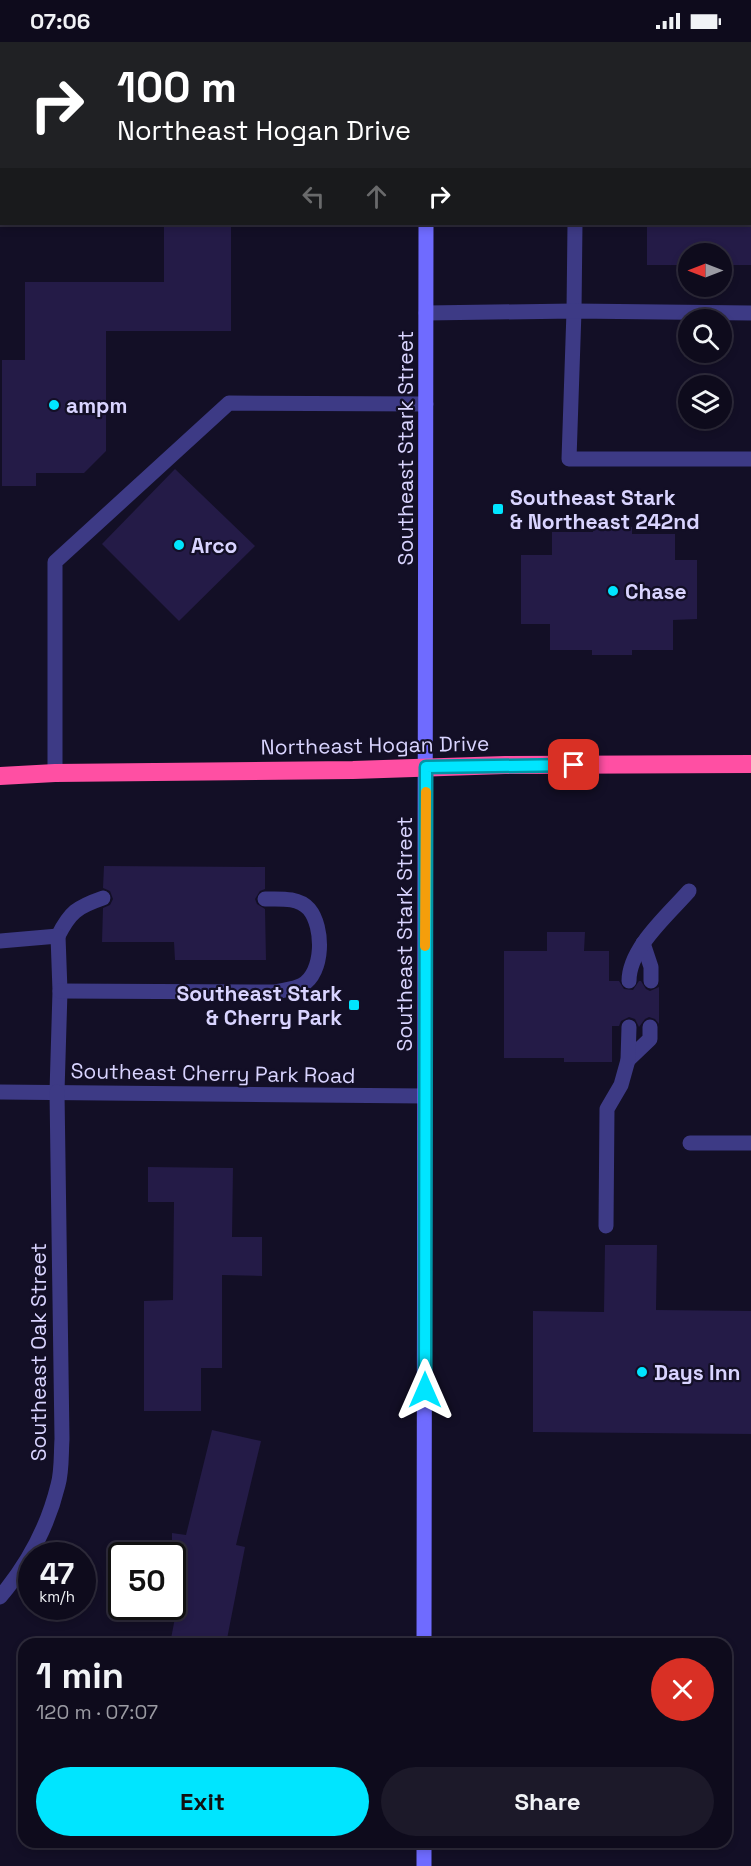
<!DOCTYPE html>
<html lang="en">
<head>
<meta charset="utf-8">
<style>
  body { margin:0; font-family:"Space Grotesk",sans-serif; background:#1c1929; color:#f1f3f6; height:100vh; display:flex; flex-direction:column; font-size:22px; white-space:nowrap }
  * { box-sizing:border-box; margin:0 }
  p { font-size:20px; color:#9b9ba3 }
  .icon { flex:none; width:33px; height:33px; fill:none; stroke:currentColor; stroke-width:2; stroke-linecap:round; stroke-linejoin:round }
  .map { position:relative; flex:1; overflow:hidden }
  .sheet { position:absolute; left:18px; top:1596px; width:714px; height:210px; display:flex; flex-direction:column; background:#0e0b1c; border-radius:18px; box-shadow:0 3px 9px #0003,0 0 0 2px #2e2b3b }
  .sheet>* { flex:none }
  .guide { position:absolute; left:0px; top:0px; width:752px; height:183px; box-shadow:0 3px 9px #0003,0 0 0 2px #2e2b3b; background:#202124; color:#fff; overflow:hidden }
  .needle { width:39px; rotate:270deg }
  .tools { position:absolute; left:678px; top:201px; display:grid; gap:12px }
  .tools a { display:grid; place-items:center; width:54px; height:54px; border-radius:50%; background:#0e0b1c; box-shadow:0 3px 9px #0003,0 0 0 2px #2e2b3b; font-size:30px }
  .speed { position:absolute; left:18px; top:1500px; display:flex; gap:12px; font-size:30px; font-weight:700; text-align:center }
  .speed>* { display:grid; place-content:center; width:78px; height:78px; border-radius:50%; background:#0e0b1c; box-shadow:0 3px 9px #0003,0 0 0 2px #2e2b3b; line-height:1 }
  .speed small { font-size:15px; font-weight:400 }
  .speed .limit { border:3px solid #111; border-radius:9px; background:#fff; color:#111 }
  .pin { position:absolute; display:grid; place-items:center; width:51px; height:51px; color:#fff; margin:-26px; border-radius:12px; box-shadow:0 3px 9px #0006 }
  .me { position:absolute; width:66px; margin:-33px; rotate:0deg; stroke-linejoin:round; filter:drop-shadow(0 0 4px #0008) }
  .turn { display:flex; align-items:center; gap:21px; height:126px; padding:0 18px; font-size:27px }
  .turn .icon { width:78px; height:78px; stroke-width:2.5 }
  .turn b { display:block; font-size:42px; line-height:51px }
  .lanes { display:flex; align-items:center; height:57px; padding:0 18px; background:#0003; justify-content:center; gap:30px; direction:ltr }
  .lanes .off { opacity:.35 }
  .round { display:grid; place-items:center; flex:none; width:63px; height:63px; border-radius:32px; background:#1c1929 }
  .overview { display:flex; align-items:center; justify-content:space-between; height:102px; padding:0 18px }
  h1 { font-size:36px; font-weight:800; line-height:45px }
  .primary-button { display:flex; gap:12px; margin-top:auto; padding:12px 18px }
  .primary-button a { flex:1; height:69px; border-radius:36px; background:#00e5ff; color:#111; font-size:24px; font-weight:800; line-height:69px; text-align:center }
  .primary-button a+a { background:#1c1929; color:#f1f3f6 }
  .status { display:flex; justify-content:space-between; align-items:center; height:42px; padding:0 30px; background:#0e0b1c; direction:ltr }
  .status svg { height:16px; fill:currentColor }
  .map>svg:first-child { display:block }
  .building { fill:#241b47 }
  .lines { fill:none; stroke-linecap:round; stroke-linejoin:round }
  .lane { stroke:#3d3a85; stroke-width:15 }
  .street { stroke:#3d3a85; stroke-width:15 }
  .secondary { stroke:#6f6bff; stroke-width:15 }
  .highway { stroke:#ff4fa3; stroke-width:18 }
  .route-casing { stroke:#0095a6; stroke-width:15 }
  .route { stroke:#00e5ff; stroke-width:10 }
  .slow { stroke:#f59e0b; stroke-width:10 }
  .poi-dot { fill:#00e5ff; stroke:#130f26; stroke-width:2 }
  .labels { text-anchor:middle; dominant-baseline:central; stroke-width:4.5; stroke-linejoin:round; paint-order:stroke }
  .poi-label { font-size:21px; font-weight:bold; fill:#d9d4ff; stroke:#130f26; text-anchor:start }
  .street-label { font-size:21px; fill:#d9d4ff; stroke:#130f26 }
</style>
</head>
<body>
<div class="status"><b>07:06</b><svg viewBox="0 0 49 12"><path d="M0 12V9h3v3zM5 12V6h3v6zM10 12V3h3v9zM15 12V0h3v12zM26 1h20v11H26zM47 4h2v5h-2z"/></svg></div>
<div class="map">
<svg width="751" height="1824" viewBox="0 0 751 1824">
  <rect width="100%" height="100%" fill="#130f26"/>
  <g class="building">
    <path d="M164,182H231V289H106V409L84,431H36V444H2V318H25V240H164Z"/>
    <path d="M647,182H751V223H722V212H688V223H647Z"/>
    <path d="M175,427L255,504L179,579L102,502Z"/>
    <path d="M593,485H632V492H675V518H697V577L673,578V608H632V613H592V608H550V582H521V513H552V490H593Z"/>
    <path d="M104,824L265,825V847L260,849L255,857L257,862L265,867L266,918H175L174,900H102L103,866L110,863L113,857L110,849L103,846Z"/>
    <path d="M547,890H585L584,909H609V939H619L624,947L633,948L639,939H641L646,947L650,949L659,945V982L655,977L649,975L645,977L639,985L635,977L629,975L621,979L619,984H612V1020H564V1016H504V909H547Z"/>
    <path d="M148,1125L233,1126L232,1195H262V1234L222,1233V1326H201V1369H144V1259L173,1258L174,1160H148Z"/>
    <path d="M605,1203H657L656,1268L751,1269V1392L533,1390V1269L604,1270Z"/>
    <path d="M212,1388L261,1399L236,1503L245,1505L226,1602H170L181,1544L172,1542V1491L186,1493Z"/>
  </g>
  <g class="lines">
    <g class="lane">
      <path d="M139,0V2"/>
      <path d="M577,2V0"/>
      <path d="M0,70L2,69"/>
      <path d="M575,182L574,269L569,417H751"/>
      <path d="M426,271L574,269L751,271"/>
      <path d="M55,731V520L229,361L426,362"/>
      <path d="M58,894C70,870 77,865 103,856"/>
      <path d="M0,899L58,894L60,949L57,1050"/>
      <path d="M643,901L651,925V939"/>
      <path d="M629,939C629,906 668,873 689,849"/>
      <path d="M60,949L275,950C283,948 295,947 302,943C324,931 324,885 309,867C298,855 280,857 265,857"/>
      <path d="M628,1018L650,997V985"/>
      <path d="M690,1101H751"/>
      <path d="M606,1184L607,1067L621,1043L628,1018L629,985"/>
    </g>
    <g class="street">
      <path d="M0,1050L425,1054"/>
      <path d="M0,1555C27,1523 48,1484 58,1443C62,1429 61,1412 62,1397L57,1050"/>
    </g>
    <g class="secondary">
      <path d="M426,2V0"/>
      <path d="M424,1602L426,182"/>
      <path d="M424,1824V1800"/>
    </g>
    <path class="highway" d="M0,734L55,731L353,728L505,723L751,722"/>
  </g>
  <g class="lines">
    <g class="route-casing">
      <path id="route" d="M425,1348L426,725L574,723"/>
    </g>
    <use href="#route" class="route"/>
    <path class="slow" d="M425,904L426,750"/>
  </g>
  <g class="poi-dot">
    <circle cx="54" cy="363" r="6"/>
    <rect x="492" y="461" width="12" height="12" rx="3"/>
    <circle cx="179" cy="503" r="6"/>
    <circle cx="613" cy="549" r="6"/>
    <rect x="348" y="957" width="12" height="12" rx="3"/>
    <circle cx="642" cy="1330" r="6"/>
  </g>
  <g class="labels">
    <g class="poi-label">
      <text x="66" y="363">ampm</text>
      <text x="510" y="455">Southeast Stark<tspan x="510" dy="24">&amp; Northeast 242nd</tspan></text>
      <text x="191" y="503">Arco</text>
      <text x="625" y="549">Chase</text>
      <text x="342" y="951" text-anchor="end">Southeast Stark<tspan x="342" dy="24">&amp; Cherry Park</tspan></text>
      <text x="654" y="1330">Days Inn</text>
    </g>
    <g class="street-label">
      <text transform="translate(405 406) rotate(-90)">Southeast Stark Street</text>
      <text transform="translate(375 703) rotate(-1)">Northeast Hogan Drive</text>
      <text transform="translate(404 892) rotate(-90)">Southeast Stark Street</text>
      <text transform="translate(213 1031) rotate(1)">Southeast Cherry Park Road</text>
      <text transform="translate(38 1310) rotate(-90)">Southeast Oak Street</text>
    </g>
  </g>
</svg>
<div class="tools">
<a><svg class="needle" viewBox="-14 -14 28 28"><path d="M0-13l5 13h-10z" fill="#e53935"/><path d="M0 13l5-13h-10z" fill="#9b9ba3"/></svg></a>
<a><svg class="icon" aria-label="search" viewBox="0 0 24 24"><circle cx="10" cy="10" r="6"/><path d="M15 15l6 6"/></svg></a>
<a><svg class="icon" aria-label="layers" viewBox="0 0 24 24"><path d="M12 4l9 5-9 5-9-5zM3 14l9 5 9-5"/></svg></a>
</div>
<div class="speed"><div>47<small>km/h</small></div><div class="limit">50</div></div>
<div class="pin" style="left:574px;top:723px;background:#d93025"><svg class="icon" aria-label="arrive" viewBox="0 0 24 24"><path d="M6 21V4h12l-3 4 3 4H6"/></svg></div>
<svg class="me" style="left:425px;top:1348px" viewBox="-20 -20 40 40"><path d="M0-17L14 15 0 8-14 15z" fill="#00e5ff" stroke="#fff" stroke-width="4"/></svg>
<div class="guide">
<div class="turn"><svg class="icon" aria-label="right" viewBox="0 0 24 24"><path d="M7 20v-9h11M14 6l5 5-5 5"/></svg><div><b>100 m</b>Northeast Hogan Drive</div></div>
<div class="lanes"><svg class="icon off" aria-label="left" viewBox="0 0 24 24"><path d="M17 20v-9H6M10 6l-5 5 5 5"/></svg><svg class="icon off" aria-label="ahead" viewBox="0 0 24 24"><path d="M12 20V5M6 11l6-6 6 6"/></svg><svg class="icon" aria-label="right" viewBox="0 0 24 24"><path d="M7 20v-9h11M14 6l5 5-5 5"/></svg></div>
</div>
<section class="sheet">
<div class="overview"><div><h1>1 min</h1><p>120 m · 07:07</p></div><a class="round" style="background:#d93025;color:#fff"><svg class="icon" aria-label="close" viewBox="0 0 24 24"><path d="M6 6l12 12M18 6L6 18"/></svg></a></div>
<div class="primary-button"><a>Exit</a><a>Share</a></div>
</section>
</div>
</body>
</html>
